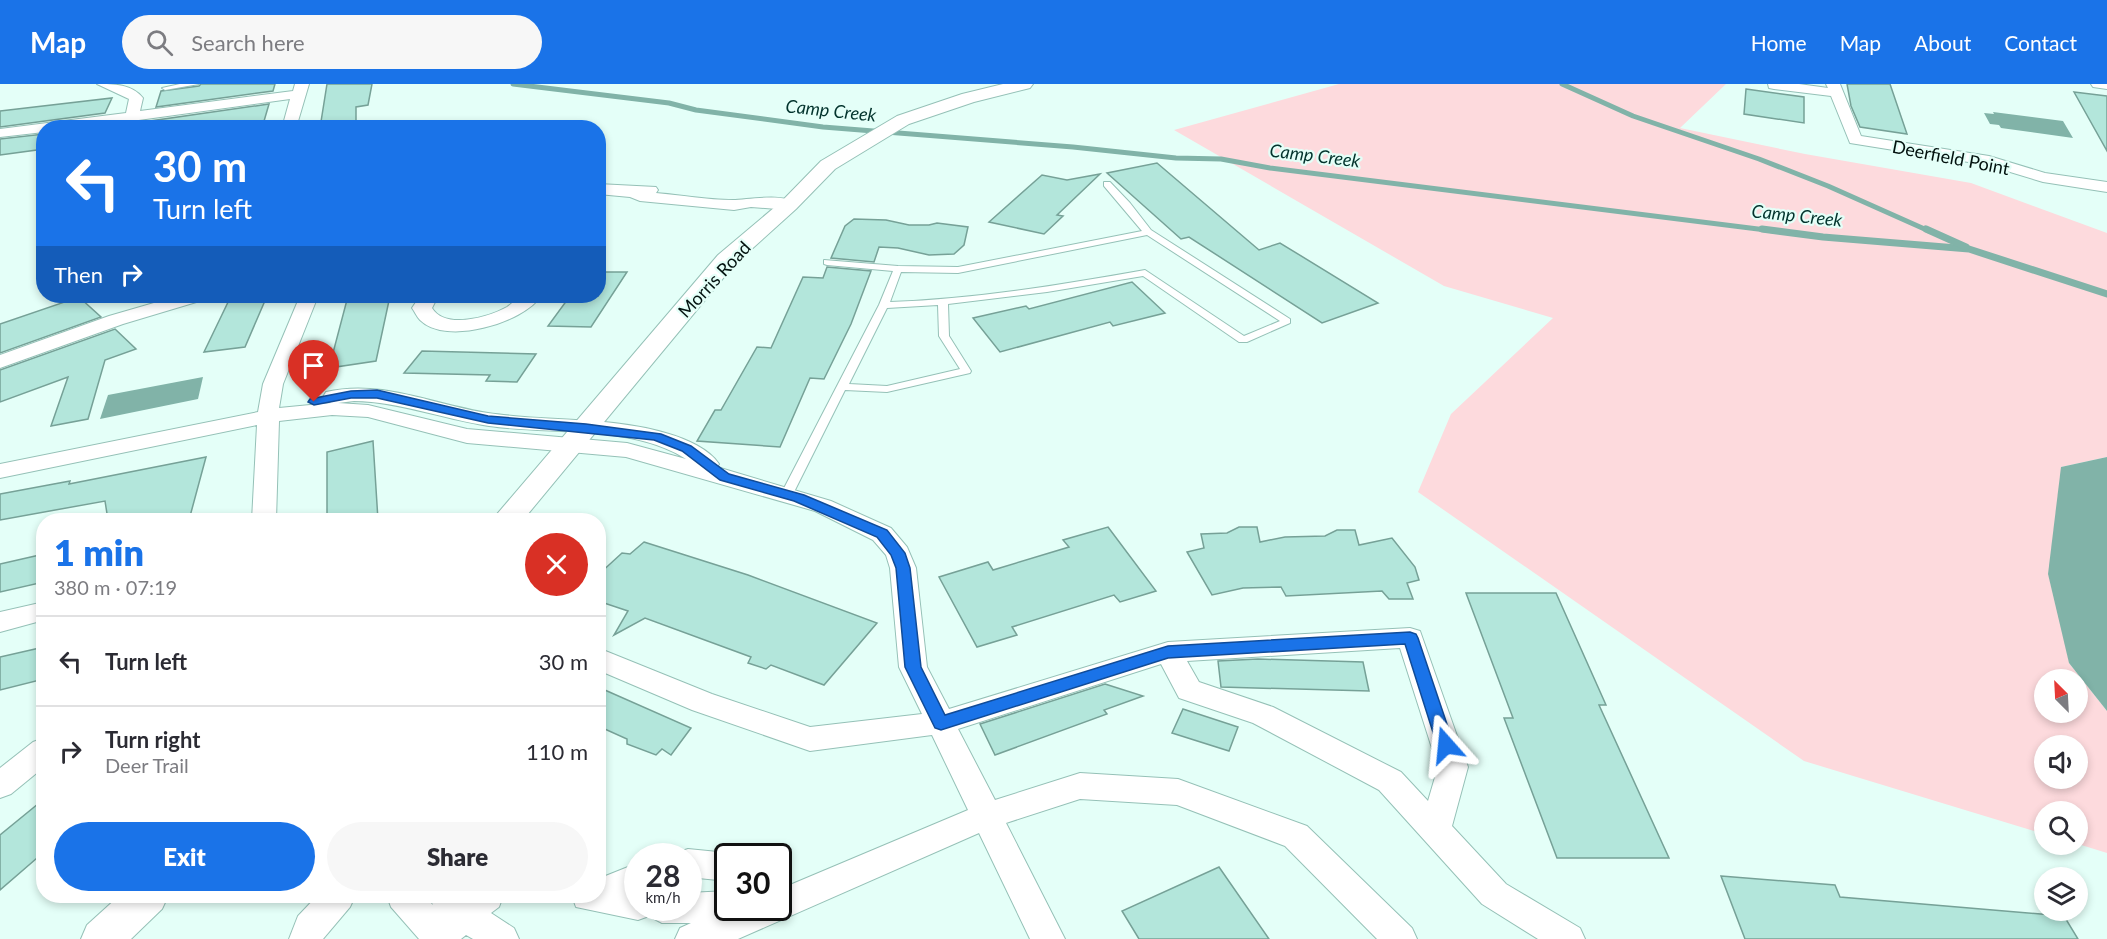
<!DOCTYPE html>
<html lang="en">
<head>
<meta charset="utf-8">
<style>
  body { margin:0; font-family:Lato,sans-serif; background:#f7f7f7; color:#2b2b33; height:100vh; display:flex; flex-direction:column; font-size:22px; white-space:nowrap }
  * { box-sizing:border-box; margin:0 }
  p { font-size:20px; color:#7c7c81 }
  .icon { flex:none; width:33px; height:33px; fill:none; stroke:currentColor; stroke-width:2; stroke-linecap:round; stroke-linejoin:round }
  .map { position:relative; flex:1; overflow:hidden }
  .panel { position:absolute; left:36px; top:429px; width:570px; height:390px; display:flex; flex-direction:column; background:#fff; border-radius:24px; box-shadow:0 3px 9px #0003 }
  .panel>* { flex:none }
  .hud { position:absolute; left:36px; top:36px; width:570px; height:183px; border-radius:24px; box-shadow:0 3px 9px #0003; background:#1a73e8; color:#fff; overflow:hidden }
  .needle { width:39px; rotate:336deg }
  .fabs { position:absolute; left:2034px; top:585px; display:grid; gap:12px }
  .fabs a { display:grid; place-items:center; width:54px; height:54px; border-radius:50%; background:#fff; box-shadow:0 3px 9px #0003; font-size:30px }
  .speed { position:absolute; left:624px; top:759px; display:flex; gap:12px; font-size:30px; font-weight:700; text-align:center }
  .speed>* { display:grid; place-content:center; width:78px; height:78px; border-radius:50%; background:#fff; box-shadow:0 3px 9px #0003; line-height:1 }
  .speed small { font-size:15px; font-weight:400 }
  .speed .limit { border:3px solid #111; border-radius:9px; background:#fff; color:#111 }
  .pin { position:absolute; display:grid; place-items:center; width:51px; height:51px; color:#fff; margin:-62px -26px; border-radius:50% 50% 50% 0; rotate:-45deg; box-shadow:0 0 6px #0007 }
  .pin .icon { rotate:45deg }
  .me { position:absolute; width:66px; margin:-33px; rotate:342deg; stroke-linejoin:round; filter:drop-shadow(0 0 4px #0008) }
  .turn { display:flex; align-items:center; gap:21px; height:126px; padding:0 18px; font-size:27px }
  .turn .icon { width:78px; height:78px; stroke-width:2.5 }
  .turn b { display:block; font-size:42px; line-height:51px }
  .then { display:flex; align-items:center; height:57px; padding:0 18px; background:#0003; gap:12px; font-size:22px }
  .round { display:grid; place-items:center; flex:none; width:63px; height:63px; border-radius:32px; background:#f7f7f7 }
  .summary { display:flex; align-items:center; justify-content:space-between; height:102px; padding:0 18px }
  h1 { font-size:36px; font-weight:800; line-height:45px; color:#1a73e8 }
  .action { display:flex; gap:12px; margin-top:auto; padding:12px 18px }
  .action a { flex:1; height:69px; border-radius:36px; background:#1a73e8; color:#fff; font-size:24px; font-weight:800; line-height:69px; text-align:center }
  .action a+a { background:#f7f7f7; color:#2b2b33 }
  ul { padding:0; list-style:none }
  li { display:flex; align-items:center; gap:18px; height:90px; padding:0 18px; border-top:2px solid #e1e1e2 }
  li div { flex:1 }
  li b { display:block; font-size:22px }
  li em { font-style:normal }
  header { display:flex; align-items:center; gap:36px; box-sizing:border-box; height:84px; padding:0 30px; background:#1a73e8; color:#fff }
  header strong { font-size:28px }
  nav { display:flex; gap:33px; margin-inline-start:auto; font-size:21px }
  .search { width:420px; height:54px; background:#f7f7f7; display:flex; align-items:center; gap:15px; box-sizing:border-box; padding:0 21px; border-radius:33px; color:#7c7c81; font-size:22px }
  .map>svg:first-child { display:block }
  .green { fill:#fddadd; fill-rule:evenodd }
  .water { fill:#81b3a8 }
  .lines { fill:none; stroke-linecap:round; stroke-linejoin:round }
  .stream-far1 { stroke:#81b3a8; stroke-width:5 }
  .stream { stroke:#81b3a8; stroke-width:7 }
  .building { fill:#b3e6db; stroke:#76a197; stroke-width:1.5 }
  .service-casing { stroke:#95c1b7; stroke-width:2 }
  .minor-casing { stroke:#95c1b7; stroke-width:2 }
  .tertiary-casing { stroke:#95c1b7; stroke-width:2 }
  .service { fill:#fff; fill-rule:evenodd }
  .minor { fill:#fff; fill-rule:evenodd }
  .tertiary { fill:#fff; fill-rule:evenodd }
  .route { fill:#1a73e8; stroke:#114b97; stroke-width:1.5 }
  .labels { text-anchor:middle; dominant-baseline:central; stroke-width:4.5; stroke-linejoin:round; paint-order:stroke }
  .far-water-label { font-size:18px; font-style:italic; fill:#02332c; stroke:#e4fff8 }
  .far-street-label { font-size:18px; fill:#03120f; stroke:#e4fff8 }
</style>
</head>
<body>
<header>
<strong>Map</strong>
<div class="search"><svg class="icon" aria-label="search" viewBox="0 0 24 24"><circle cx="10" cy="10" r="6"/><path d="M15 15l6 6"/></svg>Search here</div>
<nav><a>Home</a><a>Map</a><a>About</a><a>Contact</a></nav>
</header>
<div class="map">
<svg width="2107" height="855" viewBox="0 0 2107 855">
  <rect width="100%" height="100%" fill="#e4fff8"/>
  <path class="green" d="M1339,0H1726L1680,44L1805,70L1971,99L2107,149V373L2061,383L2069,579L2107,627V769L2078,760V728H2044V750L1804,677L1418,408L1451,330L1553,234L1444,202L1174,46ZM2044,596H2078V628H2044ZM2044,662H2078V694H2044Z"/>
  <g class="water">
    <path d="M1993,28L2063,37L2073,54L2001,44L1999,41L1990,40L1984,29L1994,30Z"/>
    <path d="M203,293L198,315L100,335L108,311Z"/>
    <path d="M2107,373V627L2069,579L2048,490L2061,383Z"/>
  </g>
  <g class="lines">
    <g class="stream-far1">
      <path d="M513,0L669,19L696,26L823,43L1073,63L1176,74L1221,75L1270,84L1774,147"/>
      <path d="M1562,0L1633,32L1759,75L1828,102L1929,147"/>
    </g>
    <g class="stream">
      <path d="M1762,145L1823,153L1969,165L2107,210"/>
      <path d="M1926,145L1966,163"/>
    </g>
  </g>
  <g class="building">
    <path d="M201,0H275L273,7L156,23L161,7L199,2Z"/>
    <path d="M327,0H372L368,21L356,23V44H320Z"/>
    <path d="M1847,0H1890L1907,50L1860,43L1851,22Z"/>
    <path d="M1746,5L1804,13V39L1744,30Z"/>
    <path d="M2074,8L2107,12V67Z"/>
    <path d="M112,14L105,29L0,43V27Z"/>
    <path d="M269,20L262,44H148L150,37Z"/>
    <path d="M44,50V65L0,71V55Z"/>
    <path d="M1157,79L1259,166L1280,159L1378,219L1322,239L1189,153L1181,155L1107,89Z"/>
    <path d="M1100,90L1057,131L1063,132L1044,150L989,138L1042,91L1067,96Z"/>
    <path d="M854,135L886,136L909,141H929L937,139L968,143L964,161L954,170L929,171L898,164L879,163L874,178L831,174L845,142Z"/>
    <path d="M827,183L871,187L851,240L824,295L810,294L780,363L697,357L715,326H721L757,263L771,264L803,193L823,194Z"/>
    <path d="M598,188H627L591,243L548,242L570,212H598Z"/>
    <path d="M1132,198L1165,229L1113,242L1110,238L1000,268L973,234L1026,222L1029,225Z"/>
    <path d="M231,212H267L245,263L204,268Z"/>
    <path d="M348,212H390L376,277L329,284Z"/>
    <path d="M79,213L101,233L0,269V240Z"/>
    <path d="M115,245L136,265L105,276L88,335L51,342L68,293L0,318V286Z"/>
    <path d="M422,267L536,270L517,298L486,297L490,291L404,289Z"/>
    <path d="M373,357L378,436H327V368Z"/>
    <path d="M206,373L189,436H108L105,417L0,436V410L70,397L69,400Z"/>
    <path d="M1108,443L1156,507L1120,518L1114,511L1012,543L1017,551L977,563L939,493L988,478L993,486L1069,463L1063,456Z"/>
    <path d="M1239,443H1257L1260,458L1285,453L1325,452L1337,446H1355L1359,461L1392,454L1415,483L1419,496L1407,499L1413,515H1389L1382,507L1286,512L1281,503L1243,504L1212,511L1187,468L1204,464L1201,450L1227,449Z"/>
    <path d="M644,458L748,491L877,539L824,601L771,581L766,585L748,579L751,573L645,534L614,551L628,527L598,517V491L622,469L630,470Z"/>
    <path d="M44,470V498L0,508V480Z"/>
    <path d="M1466,509H1556L1606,621H1599L1669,774H1557L1504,634H1513Z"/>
    <path d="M44,563V595L0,606V573Z"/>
    <path d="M1258,575L1363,578L1369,607L1221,603L1218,577Z"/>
    <path d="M1105,600L1143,612L1104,626L1107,630L995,671L980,640Z"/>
    <path d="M598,603L691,644L671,671L662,665L656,671L627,660V655L598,642Z"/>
    <path d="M1183,625L1238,643L1229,667L1172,649Z"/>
    <path d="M44,715V768L0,806V751Z"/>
    <path d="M1219,783L1269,855H1139L1122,827Z"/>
    <path d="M1721,792L1835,801L1840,813L2064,832L2078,855H1745Z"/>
  </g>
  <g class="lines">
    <g class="service-casing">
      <g id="service">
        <path d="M180,0H199L165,6L162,4Z"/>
        <path d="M1104,98H1110L1130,119L1151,146L1290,235V239L1247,258H1239L1143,192L1047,208L948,220L949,252L971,287L970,289L887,308L845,306L793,410L791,413H783L781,410L879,221L893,187L827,181L824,180V176L898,182L958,183L1142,147L1104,102ZM1147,151L1280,237L1244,252L1145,186C1060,201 976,215 890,218L901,188L958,189ZM938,221L939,252L960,285L887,302L849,300L887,224Z"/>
      </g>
    </g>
    <g class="minor-casing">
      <g id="minor">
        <path d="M97,0C114,0 132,0 143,14L140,27L293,7L295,0H309L296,44H282L290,15L81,44H44V48L0,53V45L126,29L129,15Z"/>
        <path d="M1768,0H1799L1828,4L1826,0H1840L1861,52L1989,72L2045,89L2107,98V108L2043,98L1987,81L1850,59L1831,12L1774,5L1769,4Z"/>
        <path d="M2091,0H2107V5L2093,3Z"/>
        <path d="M598,100L656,103L658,106L656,109C681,111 707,116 733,116C747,116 787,108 797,121L789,126L751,123L734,126L640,117L630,113L598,110Z"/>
        <path d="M178,212H205L203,216L123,240L0,284V271L109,232Z"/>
        <path d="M300,212H318L283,300L279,324L331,319L323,313L326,308C382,295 434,321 488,329C548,338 610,332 669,350C686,355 709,365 719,380L717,383L831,417L891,444L907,463L916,484L927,583L949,625L1168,558L1410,544L1420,547L1468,683L1452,742L1506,800L1580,844L1585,855H1538L1482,820L1379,706L1253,639L1179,614L1161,580L958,645L995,716L1080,689L1178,695L1307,742L1412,844L1417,855H1377L1285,762L1177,721L1080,715L1006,739L1065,855H1030L979,749L738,855H675L680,844L691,839H662L649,832L638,836L576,823L572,812H598V795L638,779V824H688V809L728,807V824H778V806L968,726L932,651L810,667L692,626L598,586V564L712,610L810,643L922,630L899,583L890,484L886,471L873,456L815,427L626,373L467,359L368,333L332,331L279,337L276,436H252L257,341L0,394V380L258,328L263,300ZM354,317C401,318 443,335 489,342C551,351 632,340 686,375L627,359L467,345L368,321L338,319ZM1400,564L1438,683L1428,717L1401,688L1273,623L1199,598L1187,577Z"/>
        <path d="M420,212H438L432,224C445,246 489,233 507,223C512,220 517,213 522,212C527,210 537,211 541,212C523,239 446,262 420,236C417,233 415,228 412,224Z"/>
        <path d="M44,518V536L0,548V528Z"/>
        <path d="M44,654V683L11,710L0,714V684L33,658Z"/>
        <path d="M688,765L728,769L738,772H728V797L688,793V772H675L676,769Z"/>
        <path d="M317,812H355L350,823L323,855H289L298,832Z"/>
        <path d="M387,812H424L433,821L429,812H503L499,823L491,829L514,844L519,855H473L466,851L461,855H419L391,823Z"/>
      </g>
    </g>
    <g class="tertiary-casing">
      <g id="tertiary">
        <path d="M1003,0H1033L1030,4L974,18L909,40L835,85L796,125L734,181L523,436H492L718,171L782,117L821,77L897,32L962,10Z"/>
        <path d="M119,812H168L162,825L131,855H81L87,841Z"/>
      </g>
    </g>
    <use href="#service" class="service"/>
    <use href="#minor" class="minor"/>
    <use href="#tertiary" class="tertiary"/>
  </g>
  <path class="route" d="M377,306L488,332L586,340L661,350L691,362L729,390L804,411L887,446L905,469L910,484L921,583L945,631L1168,562L1410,548L1416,550L1418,554L1454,661L1452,666L1446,668L1440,666L1437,661L1405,560L1168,574L941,646L935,644L905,583L896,484L891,471L877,453L794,417L720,396L682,367L654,356L488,339L377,314H351L314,321L308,318L310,315L351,307Z"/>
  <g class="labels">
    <g class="far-water-label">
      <text transform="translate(831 26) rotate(6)">Camp Creek</text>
      <text transform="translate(1315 71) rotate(7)">Camp Creek</text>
      <text transform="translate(1797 131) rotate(6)">Camp Creek</text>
    </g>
    <g class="far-street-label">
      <text transform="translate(1951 73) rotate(11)">Deerfield Point</text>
      <text transform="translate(714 195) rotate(-47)">Morris Road</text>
    </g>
  </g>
</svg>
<div class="fabs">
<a><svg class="needle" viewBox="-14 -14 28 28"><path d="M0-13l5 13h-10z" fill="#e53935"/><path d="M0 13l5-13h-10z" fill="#7c7c81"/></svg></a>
<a><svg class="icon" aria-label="sound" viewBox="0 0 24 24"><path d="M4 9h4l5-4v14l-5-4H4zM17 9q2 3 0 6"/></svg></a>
<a><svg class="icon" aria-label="search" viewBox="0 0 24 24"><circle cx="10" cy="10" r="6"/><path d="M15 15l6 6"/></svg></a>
<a><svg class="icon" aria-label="layers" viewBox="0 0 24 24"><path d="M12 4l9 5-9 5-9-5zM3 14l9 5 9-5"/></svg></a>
</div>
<div class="speed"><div>28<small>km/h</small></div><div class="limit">30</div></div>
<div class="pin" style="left:314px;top:318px;background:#d93025"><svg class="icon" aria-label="arrive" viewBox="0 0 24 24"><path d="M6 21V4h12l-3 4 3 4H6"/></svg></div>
<svg class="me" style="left:1446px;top:661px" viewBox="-20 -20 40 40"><path d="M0-17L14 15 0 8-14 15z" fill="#1a73e8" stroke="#fff" stroke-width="4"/></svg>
<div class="hud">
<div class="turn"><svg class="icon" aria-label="left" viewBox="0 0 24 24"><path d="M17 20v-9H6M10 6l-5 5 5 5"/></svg><div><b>30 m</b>Turn left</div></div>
<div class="then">Then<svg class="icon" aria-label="right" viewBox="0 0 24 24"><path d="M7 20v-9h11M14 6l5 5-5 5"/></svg></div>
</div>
<section class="panel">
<div class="summary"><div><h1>1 min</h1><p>380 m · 07:19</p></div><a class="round" style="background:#d93025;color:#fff"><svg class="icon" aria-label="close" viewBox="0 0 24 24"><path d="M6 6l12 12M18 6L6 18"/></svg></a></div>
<ul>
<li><svg class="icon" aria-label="left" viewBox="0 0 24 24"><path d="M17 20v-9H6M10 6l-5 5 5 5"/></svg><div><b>Turn left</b></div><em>30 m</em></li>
<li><svg class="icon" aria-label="right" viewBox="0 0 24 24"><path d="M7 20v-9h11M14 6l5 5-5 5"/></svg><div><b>Turn right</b><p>Deer Trail</p></div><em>110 m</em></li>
</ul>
<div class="action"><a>Exit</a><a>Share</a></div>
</section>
</div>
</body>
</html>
